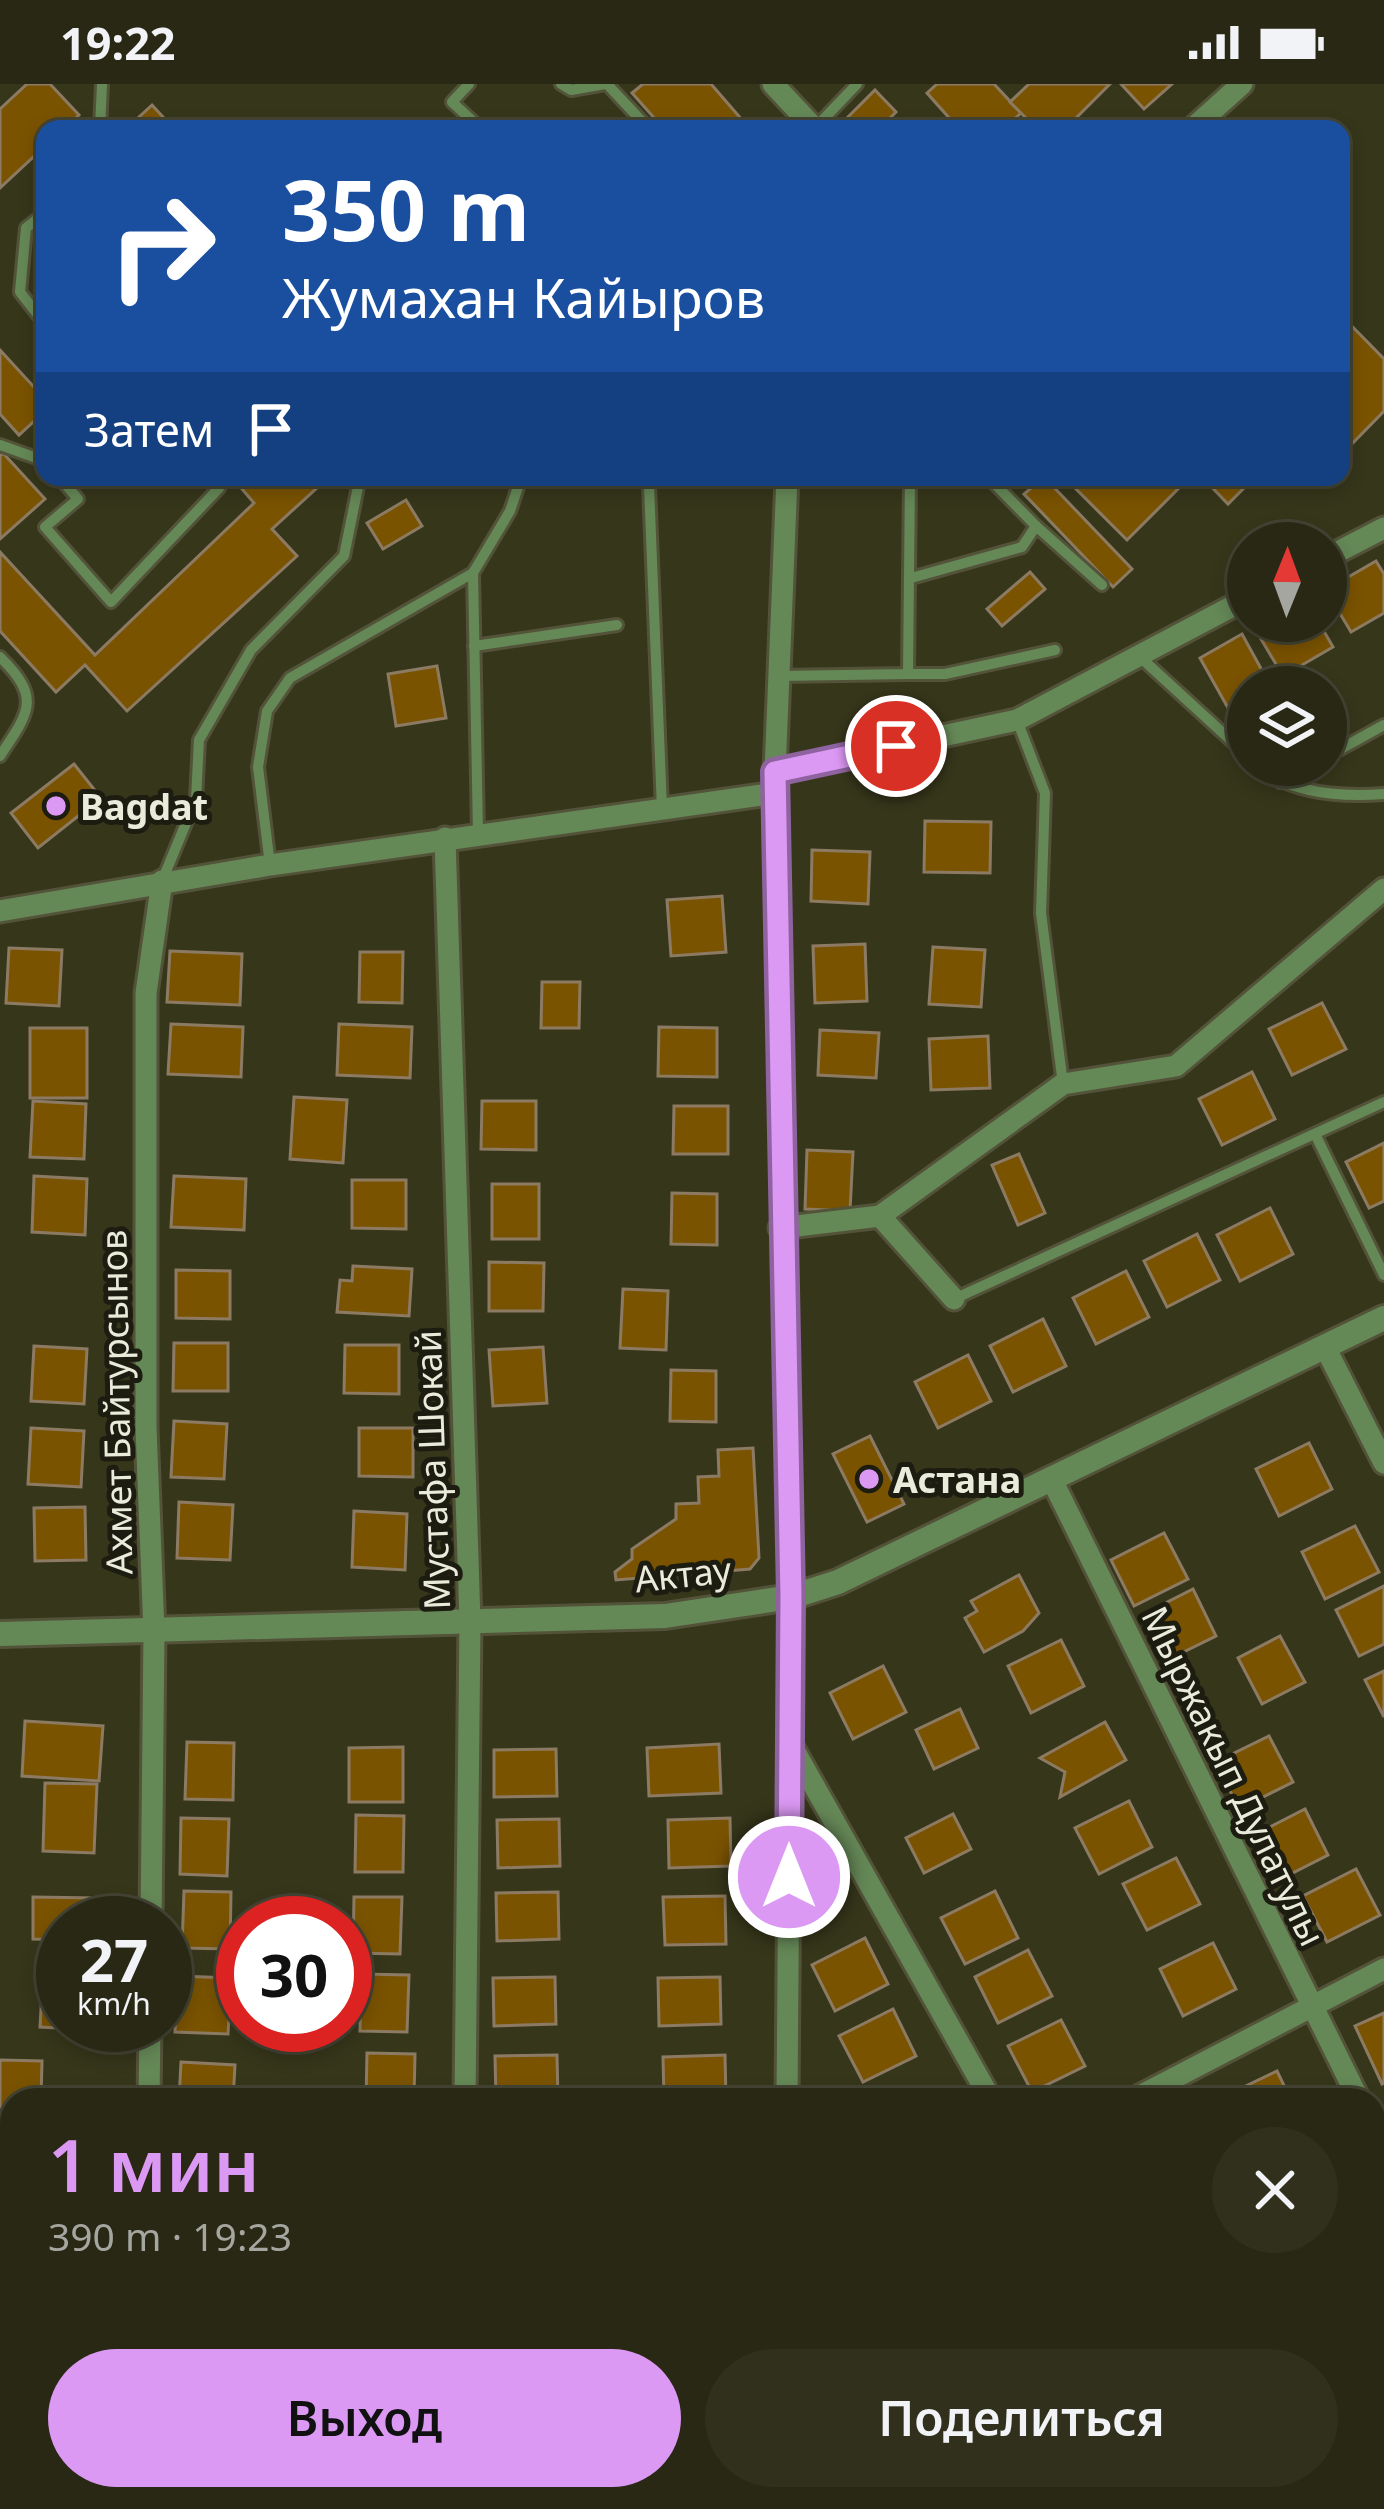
<!DOCTYPE html>
<html lang="ru">
<head>
<meta charset="utf-8">
<style>
  body { margin:0; font-family:"Noto Sans",sans-serif; background:#30301d; color:#f1f3f6; height:100vh; display:flex; flex-direction:column; font-size:45px; white-space:nowrap }
  * { box-sizing:border-box; margin:0 }
  p { font-size:39px; color:#a5a6a0 }
  .icon { flex:none; width:66px; height:66px; fill:none; stroke:currentColor; stroke-width:2; stroke-linecap:round; stroke-linejoin:round }
  .map { position:relative; flex:1; overflow:hidden }
  .side { position:absolute; left:0px; top:2004px; width:1386px; height:423px; display:flex; flex-direction:column; background:#282814; border-radius:36px 36px 0 0; box-shadow:0 6px 18px #0003,0 0 0 3px #444434 }
  .side>* { flex:none }
  .banner { position:absolute; left:36px; top:36px; width:1314px; height:366px; border-radius:24px; box-shadow:0 6px 18px #0003,0 0 0 3px #444434; background:#1a4fa0; color:#fff; overflow:hidden }
  .needle { width:78px; rotate:1deg }
  .buttons { position:absolute; left:1227px; top:438px; display:grid; gap:24px }
  .buttons a { display:grid; place-items:center; width:120px; height:120px; border-radius:50%; background:#282814; box-shadow:0 6px 18px #0003,0 0 0 3px #444434; font-size:60px }
  .speed { position:absolute; left:36px; top:1812px; display:flex; gap:24px; font-size:60px; font-weight:700; text-align:center }
  .speed>* { display:grid; place-content:center; width:156px; height:156px; border-radius:50%; background:#282814; box-shadow:0 6px 18px #0003,0 0 0 3px #444434; line-height:1 }
  .speed small { font-size:30px; font-weight:400 }
  .speed .limit { border:18px solid #d22; background:#fff; color:#111 }
  .pin { position:absolute; display:grid; place-items:center; width:102px; height:102px; color:#fff; margin:-51px; border:6px solid #fff; border-radius:50%; box-shadow:0 3px 12px #0007 }
  .me { position:absolute; width:132px; margin:-66px; rotate:0deg; stroke-linejoin:round; filter:drop-shadow(0 0 9px #0008) }
  .turn { display:flex; align-items:center; gap:42px; height:252px; padding:0 48px; font-size:54px }
  .turn .icon { width:156px; height:156px; stroke-width:2.5 }
  .turn b { display:block; font-size:84px; line-height:102px }
  .then { display:flex; align-items:center; height:114px; padding:0 48px; background:#0003; gap:24px; font-size:45px }
  .round { display:grid; place-items:center; flex:none; width:126px; height:126px; border-radius:63px; background:#30301d }
  .headline { display:flex; align-items:center; justify-content:space-between; height:204px; padding:0 48px }
  h1 { font-size:72px; font-weight:600; line-height:90px; color:#dc99f4 }
  .primary-button { display:flex; gap:24px; margin-top:auto; padding:24px 48px }
  .primary-button a { flex:1; height:138px; border-radius:72px; background:#dc99f4; color:#111; font-size:48px; font-weight:600; line-height:138px; text-align:center }
  .primary-button a+a { background:#30301d; color:#f1f3f6 }
  .status { display:flex; justify-content:space-between; align-items:center; height:84px; padding:0 60px; background:#282814; direction:ltr }
  .status svg { height:33px; fill:currentColor }
  .map>svg:first-child { display:block }
  .building { fill:#7a5301; stroke:#8c7b62; stroke-width:3 }
  .lines { fill:none; stroke-linecap:round; stroke-linejoin:round }
  .service-casing { stroke:#53533a; stroke-width:16 }
  .minor-casing { stroke:#53533a; stroke-width:27 }
  .tertiary-casing { stroke:#53533a; stroke-width:30 }
  .service { stroke:#658857; stroke-width:10 }
  .minor { stroke:#658857; stroke-width:21 }
  .tertiary { stroke:#658857; stroke-width:24 }
  .route-casing { stroke:#8f639f; stroke-width:30 }
  .route { stroke:#dc99f4; stroke-width:21 }
  .poi-dot { fill:#dc99f4; stroke:#1d1c11; stroke-width:4.5 }
  .labels { text-anchor:middle; dominant-baseline:central; stroke-width:10; stroke-linejoin:round; paint-order:stroke }
  .poi-label { font-size:36px; font-weight:bold; fill:#ebebdc; stroke:#1d1c11; text-anchor:start }
  .street-label { font-size:36px; fill:#ebebdc; stroke:#1d1c11 }
</style>
</head>
<body>
<div class="status"><b>19:22</b><svg viewBox="0 0 49 12"><path d="M0 12V9h3v3zM5 12V6h3v6zM10 12V3h3v9zM15 12V0h3v12zM26 1h20v11H26zM47 4h2v5h-2z"/></svg></div>
<div class="map">
<svg width="1384" height="2425" viewBox="0 0 1384 2425">
  <rect width="100%" height="100%" fill="#36361b"/>
  <g class="building">
    <path d="M27,0H50L79,31L64,45H45V62L0,104V25Z"/>
    <path d="M643,0H711L750,45H664L632,9Z"/>
    <path d="M937,0H994L1021,29L1003,45H959L927,9Z"/>
    <path d="M1029,0H1110L1065,45H1037L1010,18Z"/>
    <path d="M1121,0H1172L1144,25Z"/>
    <path d="M875,6L896,28L879,45H856L846,35Z"/>
    <path d="M152,21L174,45H126Z"/>
    <path d="M1341,231L1384,275V327L1342,370Z"/>
    <path d="M0,266L45,315V327L19,351L0,330Z"/>
    <path d="M3,369L45,415L0,455V372Z"/>
    <path d="M242,393H329L272,445L297,472L127,627L85,581L56,608L0,547V468L95,571L254,419L236,398Z"/>
    <path d="M1044,393L1132,485L1113,503L1024,410Z"/>
    <path d="M1064,393H1190L1127,456Z"/>
    <path d="M1202,393H1255L1228,420Z"/>
    <path d="M406,416L422,442L383,465L367,439Z"/>
    <path d="M1376,477L1384,490V529L1351,548L1326,506Z"/>
    <path d="M1030,488L1045,505L1002,542L987,525Z"/>
    <path d="M1280,537H1318L1333,563L1283,592L1258,550Z"/>
    <path d="M1242,550L1270,601L1248,603V613L1228,624L1200,574Z"/>
    <path d="M437,582L446,634L396,642L388,590Z"/>
    <path d="M74,680L101,714L38,764L11,729Z"/>
    <path d="M925,737L991,738L990,789L924,788Z"/>
    <path d="M812,766L870,768L868,820L811,817Z"/>
    <path d="M722,812L726,868L671,872L667,816Z"/>
    <path d="M865,860L867,917L815,919L813,862Z"/>
    <path d="M933,863L985,866L981,923L929,920Z"/>
    <path d="M9,864L62,866L59,922L6,919Z"/>
    <path d="M170,867L242,870L240,921L167,918Z"/>
    <path d="M360,868H403L402,919L359,918Z"/>
    <path d="M542,898H580L579,944H541Z"/>
    <path d="M1322,919L1346,965L1292,991L1269,945Z"/>
    <path d="M171,940L243,943L241,993L168,990Z"/>
    <path d="M339,940L412,943L410,994L337,991Z"/>
    <path d="M659,943L717,944V993L658,992Z"/>
    <rect x="30" y="944" width="57" height="70"/>
    <path d="M820,946L879,949L876,994L818,991Z"/>
    <path d="M988,952L990,1004L931,1006L929,955Z"/>
    <path d="M1252,988L1275,1035L1222,1061L1199,1015Z"/>
    <path d="M294,1013L347,1016L343,1079L290,1075Z"/>
    <path d="M33,1017L86,1020L84,1075L30,1073Z"/>
    <path d="M482,1017H536V1066L481,1065Z"/>
    <path d="M674,1022H728V1070H673Z"/>
    <path d="M1384,1059V1117L1369,1124L1346,1078Z"/>
    <path d="M807,1066L853,1068L850,1127L805,1125Z"/>
    <path d="M1019,1070L1045,1129L1018,1141L992,1081Z"/>
    <path d="M34,1092L87,1095L85,1151L32,1148Z"/>
    <path d="M174,1092L246,1095L244,1146L171,1143Z"/>
    <path d="M352,1096H406V1145L352,1144Z"/>
    <rect x="492" y="1100" width="47" height="55"/>
    <path d="M672,1109L717,1110V1161L671,1160Z"/>
    <path d="M1270,1124L1293,1170L1240,1197L1217,1151Z"/>
    <path d="M1197,1150L1220,1196L1167,1223L1144,1177Z"/>
    <path d="M489,1178L544,1179L543,1227H489Z"/>
    <path d="M353,1182L412,1185L409,1232L337,1228L340,1196L352,1197Z"/>
    <path d="M176,1186L230,1187V1235L176,1234Z"/>
    <path d="M1126,1187L1149,1233L1096,1260L1073,1214Z"/>
    <path d="M623,1205L668,1207L666,1266L620,1264Z"/>
    <path d="M1043,1235L1066,1282L1013,1308L990,1262Z"/>
    <path d="M174,1259H228V1307H173Z"/>
    <path d="M345,1261H399V1310L344,1309Z"/>
    <path d="M34,1262L87,1265L84,1320L31,1317Z"/>
    <path d="M543,1263L547,1319L493,1322L489,1266Z"/>
    <path d="M968,1271L991,1317L938,1344L915,1298Z"/>
    <path d="M671,1286L716,1287V1338L670,1337Z"/>
    <path d="M174,1337L227,1340L224,1395L171,1393Z"/>
    <path d="M31,1344L84,1347L81,1403L28,1400Z"/>
    <path d="M359,1344H413V1393L359,1392Z"/>
    <path d="M870,1352L904,1420L867,1438L833,1370Z"/>
    <path d="M1309,1359L1332,1405L1279,1432L1256,1385Z"/>
    <path d="M753,1364L759,1474L750,1485L616,1496L615,1488L632,1475V1465L676,1435V1420L699,1419L698,1393L719,1392L718,1366Z"/>
    <path d="M179,1418L233,1421L230,1476L177,1474Z"/>
    <path d="M85,1423L86,1476L35,1477L34,1424Z"/>
    <path d="M354,1427L407,1430L405,1486L352,1483Z"/>
    <path d="M1355,1442L1379,1488L1325,1515L1302,1468Z"/>
    <path d="M1164,1449L1188,1495L1134,1522L1111,1476Z"/>
    <path d="M1019,1491L1039,1529L1023,1547L984,1568L965,1534L977,1527L971,1517Z"/>
    <path d="M1384,1502V1560L1359,1572L1336,1526Z"/>
    <path d="M1193,1505L1216,1552L1163,1578L1140,1532Z"/>
    <path d="M1280,1552L1305,1598L1262,1620L1238,1574Z"/>
    <path d="M1061,1556L1084,1602L1031,1629L1008,1582Z"/>
    <path d="M883,1582L906,1628L853,1655L830,1609Z"/>
    <path d="M1384,1587V1633L1365,1596Z"/>
    <path d="M960,1625L978,1664L934,1685L916,1646Z"/>
    <path d="M25,1637L103,1642L99,1697L22,1692Z"/>
    <path d="M1105,1638L1126,1676L1060,1713L1065,1688L1040,1674Z"/>
    <path d="M1269,1652L1293,1698L1239,1725L1216,1678Z"/>
    <path d="M187,1658L234,1659L233,1716L185,1715Z"/>
    <path d="M719,1660L721,1709L649,1712L647,1664Z"/>
    <path d="M403,1663V1718H349V1664Z"/>
    <path d="M556,1665L557,1712L494,1713V1666Z"/>
    <path d="M45,1699L97,1700L94,1769L43,1767Z"/>
    <path d="M1129,1717L1152,1763L1099,1790L1075,1744Z"/>
    <path d="M1305,1725L1328,1771L1275,1798L1252,1752Z"/>
    <path d="M953,1730L971,1765L924,1789L906,1754Z"/>
    <path d="M356,1731L404,1732L403,1788H355Z"/>
    <path d="M181,1734L229,1735L227,1792L180,1790Z"/>
    <path d="M730,1734L731,1782L669,1784L668,1736Z"/>
    <path d="M559,1735L560,1782L498,1784L497,1736Z"/>
    <path d="M1176,1774L1200,1820L1147,1846L1123,1800Z"/>
    <path d="M1356,1785L1380,1831L1327,1858L1303,1812Z"/>
    <path d="M184,1807L231,1808L230,1865L182,1864Z"/>
    <path d="M995,1807L1018,1854L965,1880L941,1834Z"/>
    <path d="M558,1808L559,1855L497,1857L496,1809Z"/>
    <path d="M725,1812L726,1860L665,1861L663,1813Z"/>
    <path d="M33,1813L97,1814L96,1839H63V1856L33,1855Z"/>
    <path d="M354,1813H402L400,1870L353,1869Z"/>
    <path d="M865,1854L888,1900L835,1927L812,1881Z"/>
    <path d="M1213,1859L1236,1905L1183,1932L1160,1885Z"/>
    <path d="M1028,1866L1052,1912L998,1939L975,1893Z"/>
    <path d="M43,1888L63,1889V1941H93V1946L40,1943Z"/>
    <path d="M361,1890L409,1891L407,1948L360,1947Z"/>
    <path d="M178,1892L231,1894L228,1950L175,1948Z"/>
    <path d="M555,1893L556,1940L494,1942L493,1894Z"/>
    <path d="M720,1893L721,1940L659,1942L658,1894Z"/>
    <path d="M893,1925L916,1972L863,1998L839,1952Z"/>
    <path d="M1384,1929V1999L1382,2000L1355,1942Z"/>
    <path d="M1061,1936L1085,1982L1032,2008L1008,1962Z"/>
    <path d="M367,1969L415,1970L414,2016H366Z"/>
    <path d="M557,1971L558,2016H496L495,1972Z"/>
    <path d="M725,1971L726,2016H664L663,1973Z"/>
    <path d="M0,1976L42,1977L41,2016H12V2024H0Z"/>
    <path d="M181,1978L235,1981L233,2016H179Z"/>
    <path d="M1277,1987L1291,2016H1222L1221,2014Z"/>
    <path d="M1384,2191V2239L1374,2243V2196Z"/>
    <path d="M1384,2283V2310L1374,2290Z"/>
    <rect x="897" y="2415" width="48" height="10"/>
    <path d="M1307,2415L1312,2425H1286L1306,2415Z"/>
  </g>
  <g class="lines">
    <g class="service-casing">
      <g id="service">
        <path d="M469,0L452,18L481,45"/>
        <path d="M561,0L571,6L605,0"/>
        <path d="M607,0L649,45"/>
        <path d="M816,43L857,0"/>
        <path d="M100,45L102,0"/>
        <path d="M45,129L26,144L20,208L45,240"/>
        <path d="M0,361L45,377"/>
        <path d="M59,393L78,415L45,443L111,518L219,404L223,393"/>
        <path d="M649,402L662,725"/>
        <path d="M1036,442L1102,501"/>
        <path d="M473,489L478,749"/>
        <path d="M911,494L1022,463L1036,442L988,393"/>
        <path d="M474,562L617,541"/>
        <path d="M0,573C42,614 29,628 0,672"/>
        <path d="M1140,573L1248,672"/>
        <path d="M908,590H945L1055,566"/>
        <path d="M778,592L908,590L910,393"/>
        <path d="M1017,636L1045,709L1041,829L1063,1000"/>
        <path d="M1326,673L1384,641"/>
        <path d="M1258,681C1289,710 1342,713 1384,710"/>
        <path d="M1280,698L1311,681"/>
        <path d="M270,781L258,683L267,627L290,594L473,489L510,427L520,397"/>
        <path d="M162,797L196,715L199,656L251,566L344,472L360,393"/>
        <path d="M1316,1052L1384,1191"/>
        <path d="M954,1215L1384,1018"/>
      </g>
    </g>
    <g class="minor-casing">
      <g id="minor">
        <path d="M773,0L815,45"/>
        <path d="M1192,45L1242,0"/>
        <path d="M787,393L775,688L791,1513L787,2016"/>
        <path d="M1326,474L1384,444"/>
        <path d="M775,688L1017,636L1248,514"/>
        <path d="M445,754L470,1538L465,2016"/>
        <path d="M0,827L270,781L775,709"/>
        <path d="M880,1132L954,1215"/>
        <path d="M780,1144L880,1132L1063,1000L1176,982L1384,805"/>
        <path d="M1325,1263L1384,1379"/>
        <path d="M1052,1396L1359,2016"/>
        <path d="M790,1659L991,2016"/>
        <path d="M151,1839L154,1548L146,1344V909L162,797"/>
        <path d="M149,2016L150,1941"/>
        <path d="M1132,2016L1384,1885"/>
        <path d="M1374,2045L1384,2064"/>
        <path d="M0,2154H12"/>
        <path d="M1199,2415L1204,2425"/>
        <path d="M145,2425L146,2415"/>
        <path d="M459,2425V2415"/>
        <path d="M785,2425V2415"/>
      </g>
    </g>
    <g class="tertiary-casing">
      <path id="tertiary" d="M0,1550L665,1532L791,1513L838,1498L1384,1234"/>
    </g>
    <use href="#service" class="service"/>
    <use href="#minor" class="minor"/>
    <use href="#tertiary" class="tertiary"/>
  </g>
  <g class="lines">
    <g class="route-casing">
      <path id="route" d="M789,1793L791,1513L775,688L896,662"/>
    </g>
    <use href="#route" class="route"/>
  </g>
  <g class="poi-dot">
    <circle cx="56" cy="722" r="12"/>
    <circle cx="869" cy="1395" r="12"/>
  </g>
  <g class="labels">
    <g class="poi-label">
      <text x="80" y="722">Bagdat</text>
      <text x="893" y="1395">Астана</text>
    </g>
    <g class="street-label">
      <text transform="translate(116 1318) rotate(-91)">Ахмет Байтурсынов</text>
      <text transform="translate(432 1386) rotate(-92)">Мустафа Шокай</text>
      <text transform="translate(683 1490) rotate(-6)">Актау</text>
      <text transform="translate(1234 1692) rotate(64)">Мыржакып Дулатулы</text>
    </g>
  </g>
</svg>
<div class="buttons">
<a><svg class="needle" viewBox="-14 -14 28 28"><path d="M0-13l5 13h-10z" fill="#e53935"/><path d="M0 13l5-13h-10z" fill="#a5a6a0"/></svg></a>
<a><svg class="icon" aria-label="layers" viewBox="0 0 24 24"><path d="M12 4l9 5-9 5-9-5zM3 14l9 5 9-5"/></svg></a>
</div>
<div class="speed"><div>27<small>km/h</small></div><div class="limit">30</div></div>
<div class="pin" style="left:896px;top:662px;background:#d93025"><svg class="icon" aria-label="arrive" viewBox="0 0 24 24"><path d="M6 21V4h12l-3 4 3 4H6"/></svg></div>
<svg class="me" style="left:789px;top:1793px" viewBox="-20 -20 40 40"><circle r="17" fill="#dc99f4" stroke="#fff" stroke-width="3"/><path d="M0-11L8 9 0 5-8 9z" fill="#fff"/></svg>
<div class="banner">
<div class="turn"><svg class="icon" aria-label="right" viewBox="0 0 24 24"><path d="M7 20v-9h11M14 6l5 5-5 5"/></svg><div><b>350 m</b>Жумахан Кайыров</div></div>
<div class="then">Затем<svg class="icon" aria-label="arrive" viewBox="0 0 24 24"><path d="M6 21V4h12l-3 4 3 4H6"/></svg></div>
</div>
<section class="side">
<div class="headline"><div><h1>1 мин</h1><p>390 m · 19:23</p></div><a class="round"><svg class="icon" aria-label="close" viewBox="0 0 24 24"><path d="M6 6l12 12M18 6L6 18"/></svg></a></div>
<div class="primary-button"><a>Выход</a><a>Поделиться</a></div>
</section>
</div>
</body>
</html>
